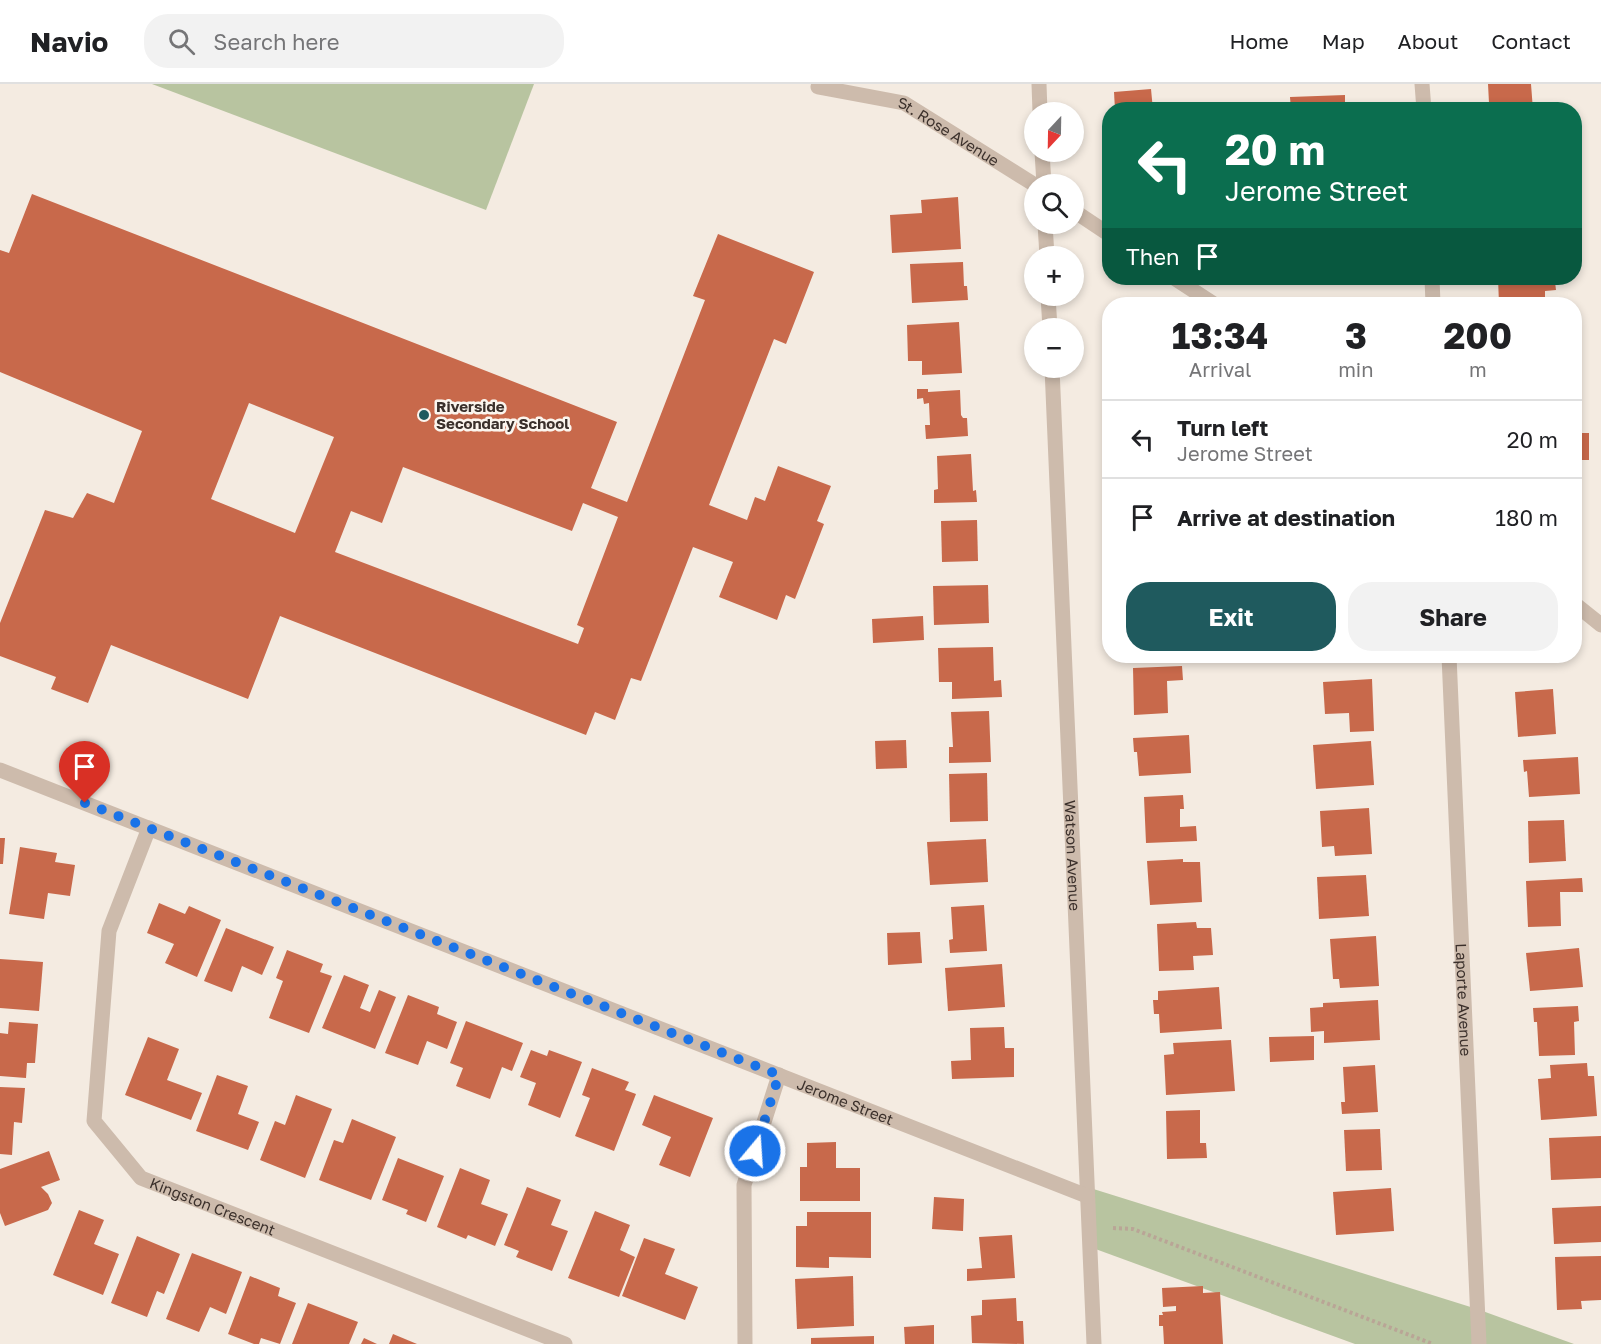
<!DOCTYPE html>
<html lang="en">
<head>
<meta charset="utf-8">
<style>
  body { margin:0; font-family:"Golos Text",sans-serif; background:#f2f2f2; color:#202124; height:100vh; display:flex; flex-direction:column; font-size:22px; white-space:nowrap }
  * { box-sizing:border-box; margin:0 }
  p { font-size:20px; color:#757577 }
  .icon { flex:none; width:33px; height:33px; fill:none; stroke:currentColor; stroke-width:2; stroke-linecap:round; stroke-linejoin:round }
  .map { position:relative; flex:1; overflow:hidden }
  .details { position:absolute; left:1102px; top:213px; width:480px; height:366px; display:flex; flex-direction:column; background:#fff; border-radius:24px; box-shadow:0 3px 9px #0003 }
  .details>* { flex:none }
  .guide { position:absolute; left:1102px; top:18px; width:480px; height:183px; border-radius:24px; box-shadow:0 3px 9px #0003; background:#0b6e4f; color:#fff; overflow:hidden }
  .needle { width:39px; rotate:202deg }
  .controls { position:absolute; left:1024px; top:18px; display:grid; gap:12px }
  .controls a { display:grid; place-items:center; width:60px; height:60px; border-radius:50%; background:#fff; box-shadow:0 3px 9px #0003; font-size:30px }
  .pin { position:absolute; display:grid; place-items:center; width:51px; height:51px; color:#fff; margin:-62px -26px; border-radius:50% 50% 50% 0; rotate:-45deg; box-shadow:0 0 6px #0007 }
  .pin .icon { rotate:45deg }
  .me { position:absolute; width:66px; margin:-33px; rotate:18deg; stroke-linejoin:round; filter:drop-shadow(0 0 4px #0008) }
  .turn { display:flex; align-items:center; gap:21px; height:126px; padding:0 24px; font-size:27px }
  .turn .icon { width:78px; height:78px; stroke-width:2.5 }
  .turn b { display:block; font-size:42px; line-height:51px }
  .then { display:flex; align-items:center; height:57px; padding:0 24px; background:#0003; gap:12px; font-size:22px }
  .eta { display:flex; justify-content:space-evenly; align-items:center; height:102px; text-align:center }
  .eta b { font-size:36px; font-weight:700; line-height:42px }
  .button { display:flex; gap:12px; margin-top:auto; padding:12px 24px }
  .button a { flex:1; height:69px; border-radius:24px; background:#1f5a5e; color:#fff; font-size:24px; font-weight:700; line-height:69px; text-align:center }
  .button a+a { background:#f2f2f2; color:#202124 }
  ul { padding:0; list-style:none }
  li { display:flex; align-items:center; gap:18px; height:78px; padding:0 24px; border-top:2px solid #e0e0e0 }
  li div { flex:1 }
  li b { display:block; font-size:22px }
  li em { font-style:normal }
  header { display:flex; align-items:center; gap:36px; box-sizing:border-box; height:84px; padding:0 30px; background:#fff; border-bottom:2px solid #e0e0e0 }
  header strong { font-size:28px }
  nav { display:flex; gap:33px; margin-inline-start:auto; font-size:21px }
  .search { width:420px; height:54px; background:#f2f2f2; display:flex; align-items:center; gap:15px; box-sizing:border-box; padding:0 21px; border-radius:24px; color:#757577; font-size:22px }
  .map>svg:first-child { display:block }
  .green { fill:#b8c4a0 }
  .building { fill:#c8694b; fill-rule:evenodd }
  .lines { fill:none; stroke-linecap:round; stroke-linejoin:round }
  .path { stroke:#b9a596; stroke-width:4; stroke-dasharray:3 3; stroke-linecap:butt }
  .street { stroke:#cdbbac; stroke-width:15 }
  .route { stroke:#1a73e8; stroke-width:10; stroke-dasharray:0 18 }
  .poi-dot { fill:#1f5a5e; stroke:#fbf5ee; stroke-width:2 }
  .labels { text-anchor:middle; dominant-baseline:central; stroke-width:5; stroke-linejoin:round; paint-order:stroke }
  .street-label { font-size:15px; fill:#3b302b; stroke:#fbf5ee }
  .poi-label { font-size:15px; font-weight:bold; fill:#3b302b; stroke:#fbf5ee; text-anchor:start }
</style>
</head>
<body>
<header>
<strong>Navio</strong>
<div class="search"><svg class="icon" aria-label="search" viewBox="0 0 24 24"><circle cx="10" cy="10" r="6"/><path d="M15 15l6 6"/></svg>Search here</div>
<nav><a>Home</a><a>Map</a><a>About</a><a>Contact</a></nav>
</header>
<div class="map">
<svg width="1601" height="1260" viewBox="0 0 1601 1260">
  <rect width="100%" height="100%" fill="#f4ebe1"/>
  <g class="green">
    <path d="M152,0H534L486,126Z"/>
    <path d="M1087,1103L1477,1225L1574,1260H1355L1090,1163Z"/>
  </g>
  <g class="building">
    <path d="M1488,0H1531L1533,26H1493V18L1489,19Z"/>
    <path d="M1151,5L1153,26H1115L1114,8Z"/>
    <path d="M1345,11V26H1291L1290,13Z"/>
    <path d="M32,110L617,338L591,404L627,418L705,216L693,212L718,150L814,188L786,260L774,255L709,421L747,436L755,413L765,417L778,382L831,402L817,437L824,440L795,515L786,511L777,536L719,513L733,478L693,463L641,597L631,594L615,636L595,628L586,651L280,532L248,615L111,561L88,619L51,605L56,593L0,572V539L45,426L73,434L87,409L114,419L142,347L0,288V166L9,169ZM249,319L334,353L295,449L211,415ZM403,383L572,447L583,419L618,433L577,541L584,544L578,560L335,468L351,427L382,439Z"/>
    <path d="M958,113L961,165L892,169L890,131L922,129L921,116Z"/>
    <path d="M963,178L964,202H967L968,216L912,219L910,180Z"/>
    <path d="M1312,194H1351V195L1312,197Z"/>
    <path d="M1498,194H1521L1522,199L1555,198L1556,206L1545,207V220H1499Z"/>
    <path d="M959,238L962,289L922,291V277H908L907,241Z"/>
    <path d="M917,305H928V308L960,306L961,331L963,334H967L968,352L926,355L925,341H930L929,319L924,320L923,314L917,315Z"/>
    <path d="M1575,329H1580L1581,349H1589V376H1575Z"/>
    <path d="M971,370L973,407L976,406L977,418L934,419V406L938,405L937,372Z"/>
    <path d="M977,436L978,477L942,478L941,437Z"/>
    <path d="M988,501L989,539L934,541L933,502Z"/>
    <path d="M923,532L924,556L873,559L872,535Z"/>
    <path d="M993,563L994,597L1001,596L1002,613L952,615V598H939L938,564Z"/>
    <path d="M1315,572H1363V573L1316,576Z"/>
    <path d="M1182,582L1183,596L1167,597L1168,629L1134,631L1133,584Z"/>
    <path d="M1372,595L1374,647L1350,648L1349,629L1325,630L1323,598Z"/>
    <path d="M1553,605L1556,650L1518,653L1515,608Z"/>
    <path d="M989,627L991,678L949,679V663H953L951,628Z"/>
    <path d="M1189,651L1191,689L1139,692L1137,668H1134L1133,654Z"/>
    <path d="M906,656L907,684L876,685L875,657Z"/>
    <path d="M1371,657L1374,701L1316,705L1313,661Z"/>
    <path d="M1578,673L1580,710L1529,713L1527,687L1524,688L1523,676Z"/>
    <path d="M987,689L988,737L950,738L949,690Z"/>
    <path d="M1183,711L1184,725H1180V743L1196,742L1197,757L1146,759L1144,713Z"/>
    <path d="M1369,724L1372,770L1335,772L1334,762L1322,763L1320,727Z"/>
    <path d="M1564,736L1566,777L1529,779L1528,737Z"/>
    <path d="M0,754H5L3,780H0Z"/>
    <path d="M986,755L988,798L930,801L927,758Z"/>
    <path d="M20,763L57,769L55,778L75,781L70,812L48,809L44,835L9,830Z"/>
    <path d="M1183,775V778H1200L1202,818L1150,821L1147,777Z"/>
    <path d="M1366,791L1369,832L1319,835L1317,793Z"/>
    <path d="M1582,794L1583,808H1560L1561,842L1528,843L1526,797Z"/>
    <path d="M159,819L185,830L189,822L221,836L197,893L165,879L174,860L147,849Z"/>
    <path d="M984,821L987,867L950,869L949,856L953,855L951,823Z"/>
    <path d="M1196,838L1197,844H1211L1213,871L1193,872L1194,886L1159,887L1157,840Z"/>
    <path d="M226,844L274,863L262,891L242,882L232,908L204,897Z"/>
    <path d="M920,848L922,879L888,881L887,849Z"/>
    <path d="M1376,852L1379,902L1340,904L1339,895H1333L1330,855Z"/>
    <path d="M1579,864L1583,903L1530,907L1526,869Z"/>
    <path d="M287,866L323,880L320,888L332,892L309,949L269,934L283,897L276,894Z"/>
    <path d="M0,875L43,878L39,927L0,924Z"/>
    <path d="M1002,880L1005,923L948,927L945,884Z"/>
    <path d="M344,891L369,901L360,924L370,928L379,906L396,913L375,965L322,944Z"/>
    <path d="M1219,903L1222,945L1160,949L1159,930H1154L1153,916H1158V907Z"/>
    <path d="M408,911L439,923L437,930L457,938L447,965L427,957L418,981L385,969Z"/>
    <path d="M1378,916L1380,956L1324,959V947L1311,948L1310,924L1323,923V919Z"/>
    <path d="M1578,922L1579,937L1574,938L1575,971L1539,972L1537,938H1534L1533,924Z"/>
    <path d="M466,937L523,959L512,987L502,983L490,1015L456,1002L463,984L450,979Z"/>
    <path d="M9,938L38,940L35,979H27L26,994L0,992V949L8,950Z"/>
    <path d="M1004,943L1005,964H1014V993L952,995L951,977L971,976L970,944Z"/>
    <path d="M1314,952V976L1270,978L1269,953Z"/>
    <path d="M148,953L179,965L167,996L202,1009L191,1036L125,1011Z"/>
    <path d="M1231,956L1235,1007L1166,1011L1164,971L1174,970L1173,959Z"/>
    <path d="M531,966L547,972L549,966L582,978L560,1034L528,1021L536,999L520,993Z"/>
    <path d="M1587,979L1588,992H1594L1597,1032L1541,1036L1538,995L1551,994L1550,981Z"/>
    <path d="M1375,981L1378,1028L1342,1030L1341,1018H1345L1343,983Z"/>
    <path d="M592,984L629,998L625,1006L636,1010L614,1067L575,1052L590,1014L582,1011Z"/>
    <path d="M217,991L248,1002L238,1030L259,1038L248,1066L196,1047Z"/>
    <path d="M0,1003L25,1004L22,1039L14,1038L12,1071L0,1070Z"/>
    <path d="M296,1011L332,1025L305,1094L260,1076L275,1037L285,1041Z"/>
    <path d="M654,1011L713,1034L690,1093L659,1081L671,1053L642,1041Z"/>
    <path d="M1200,1026V1059H1206L1207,1074L1167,1075L1166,1027Z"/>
    <path d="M352,1035L396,1053L371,1116L319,1096L334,1056L343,1059Z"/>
    <path d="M1380,1045L1382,1086L1346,1087L1344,1046Z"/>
    <path d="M1601,1052V1094L1551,1096L1549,1054Z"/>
    <path d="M836,1058V1084H860V1117H800V1083H807V1059Z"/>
    <path d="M49,1067L60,1096L41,1103L48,1110L52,1119L48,1126L5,1142L0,1129V1085Z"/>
    <path d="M398,1074L444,1092L426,1138L406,1130L408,1126L382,1116Z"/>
    <path d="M460,1084L490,1096L481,1120L508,1130L495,1162L468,1151L466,1155L437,1143Z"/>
    <path d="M527,1103L561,1116L551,1141L568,1147L552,1187L516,1173L519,1167L504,1161Z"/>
    <path d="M1391,1104L1394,1147L1336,1151L1333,1108Z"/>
    <path d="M934,1113L964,1115L963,1147L932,1145Z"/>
    <path d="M1601,1122V1158L1554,1160L1552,1124Z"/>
    <path d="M79,1126L104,1136L94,1160L119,1170L103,1211L53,1191Z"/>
    <path d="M595,1127L630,1141L620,1166L635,1173L619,1213L568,1194Z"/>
    <path d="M807,1128H871V1174L829,1173V1184L796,1183V1142H807Z"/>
    <path d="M1012,1151L1015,1194L967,1197V1185L982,1184L979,1153Z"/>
    <path d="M137,1152L180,1170L164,1210L157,1207L147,1233L111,1219Z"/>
    <path d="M644,1154L675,1165L665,1190L698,1203L685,1236L622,1212Z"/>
    <path d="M192,1169L242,1188L226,1230L210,1223L199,1248L166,1235Z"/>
    <path d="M1601,1172V1216L1581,1217L1582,1225L1557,1226L1555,1173Z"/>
    <path d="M250,1192L280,1204L278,1212L296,1219L280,1260L261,1254L259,1260H254L228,1250Z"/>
    <path d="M853,1192L854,1242L797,1245L795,1195Z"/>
    <path d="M1203,1202V1209L1220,1208L1223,1260H1164L1163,1242H1159V1231H1163L1162,1228L1176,1227V1222L1163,1223L1162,1204Z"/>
    <path d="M1016,1214L1017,1237H1023L1024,1260L972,1259L971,1232L982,1231V1216Z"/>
    <path d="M308,1219L358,1238L349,1260H292Z"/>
    <path d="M934,1241V1260H905L904,1243Z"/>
    <path d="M393,1250L417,1260H389Z"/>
    <path d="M874,1252V1260H811V1254Z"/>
    <path d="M364,1254L377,1260H361Z"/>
  </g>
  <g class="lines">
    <path class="path" d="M1113,1144L1133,1145L1433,1260"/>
    <g class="street">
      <path d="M1039,0L1040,28"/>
      <path d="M1422,0L1424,26"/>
      <path id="s1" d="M818,3L904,19L1035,101"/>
      <path d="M1042,68L1044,100"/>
      <path d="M1074,127L1110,151"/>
      <path d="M1045,140L1047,172"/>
      <path d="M1174,194L1214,220"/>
      <path d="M1432,194L1433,220"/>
      <path d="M1048,212L1050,244"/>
      <path id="s2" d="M1052,284L1094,1260"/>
      <path d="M1575,520L1601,541"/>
      <path id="s3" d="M1449,572L1479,1260"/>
      <path id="s4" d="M0,686L1087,1112"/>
      <path id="s5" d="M149,744L109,847L94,1037L141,1094L565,1260"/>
      <path d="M745,1260L744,1101L779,991"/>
    </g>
  </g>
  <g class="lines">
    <path class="route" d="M85,719L779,991L755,1067"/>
  </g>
  <circle class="poi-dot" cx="424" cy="331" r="6"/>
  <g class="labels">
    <g class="street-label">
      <text stroke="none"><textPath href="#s1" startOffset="140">St. Rose Avenue</textPath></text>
      <text stroke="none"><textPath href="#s2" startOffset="488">Watson Avenue</textPath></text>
      <text stroke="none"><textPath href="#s3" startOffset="344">Laporte Avenue</textPath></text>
      <text stroke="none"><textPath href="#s4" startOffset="908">Jerome Street</textPath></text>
      <text stroke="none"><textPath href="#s5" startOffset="452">Kingston Crescent</textPath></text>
    </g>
    <g class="poi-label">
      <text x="436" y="322">Riverside<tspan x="436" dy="17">Secondary School</tspan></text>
    </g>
  </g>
</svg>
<div class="controls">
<a><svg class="needle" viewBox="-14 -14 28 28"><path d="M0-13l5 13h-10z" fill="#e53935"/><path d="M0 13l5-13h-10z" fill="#757577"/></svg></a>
<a><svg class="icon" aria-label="search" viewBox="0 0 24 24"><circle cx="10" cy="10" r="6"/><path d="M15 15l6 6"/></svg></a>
<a>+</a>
<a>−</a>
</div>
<div class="pin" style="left:85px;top:719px;background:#d93025"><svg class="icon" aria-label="arrive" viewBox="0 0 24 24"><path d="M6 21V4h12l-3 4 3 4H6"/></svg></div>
<svg class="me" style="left:755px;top:1067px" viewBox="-20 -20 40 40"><circle r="17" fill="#1a73e8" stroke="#fff" stroke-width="3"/><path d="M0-11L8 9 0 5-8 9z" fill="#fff"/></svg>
<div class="guide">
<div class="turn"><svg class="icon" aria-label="left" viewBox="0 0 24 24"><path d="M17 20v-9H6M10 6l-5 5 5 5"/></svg><div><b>20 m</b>Jerome Street</div></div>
<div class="then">Then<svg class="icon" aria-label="arrive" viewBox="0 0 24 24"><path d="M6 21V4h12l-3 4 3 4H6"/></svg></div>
</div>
<section class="details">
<div class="eta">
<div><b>13:34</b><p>Arrival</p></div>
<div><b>3</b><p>min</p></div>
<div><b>200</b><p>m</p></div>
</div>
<ul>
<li><svg class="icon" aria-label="left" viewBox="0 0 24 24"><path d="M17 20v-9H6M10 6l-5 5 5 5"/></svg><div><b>Turn left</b><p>Jerome Street</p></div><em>20 m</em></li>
<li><svg class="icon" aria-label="arrive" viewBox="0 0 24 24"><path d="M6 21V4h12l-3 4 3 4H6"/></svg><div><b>Arrive at destination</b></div><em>180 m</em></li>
</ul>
<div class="button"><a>Exit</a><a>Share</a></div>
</section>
</div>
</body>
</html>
